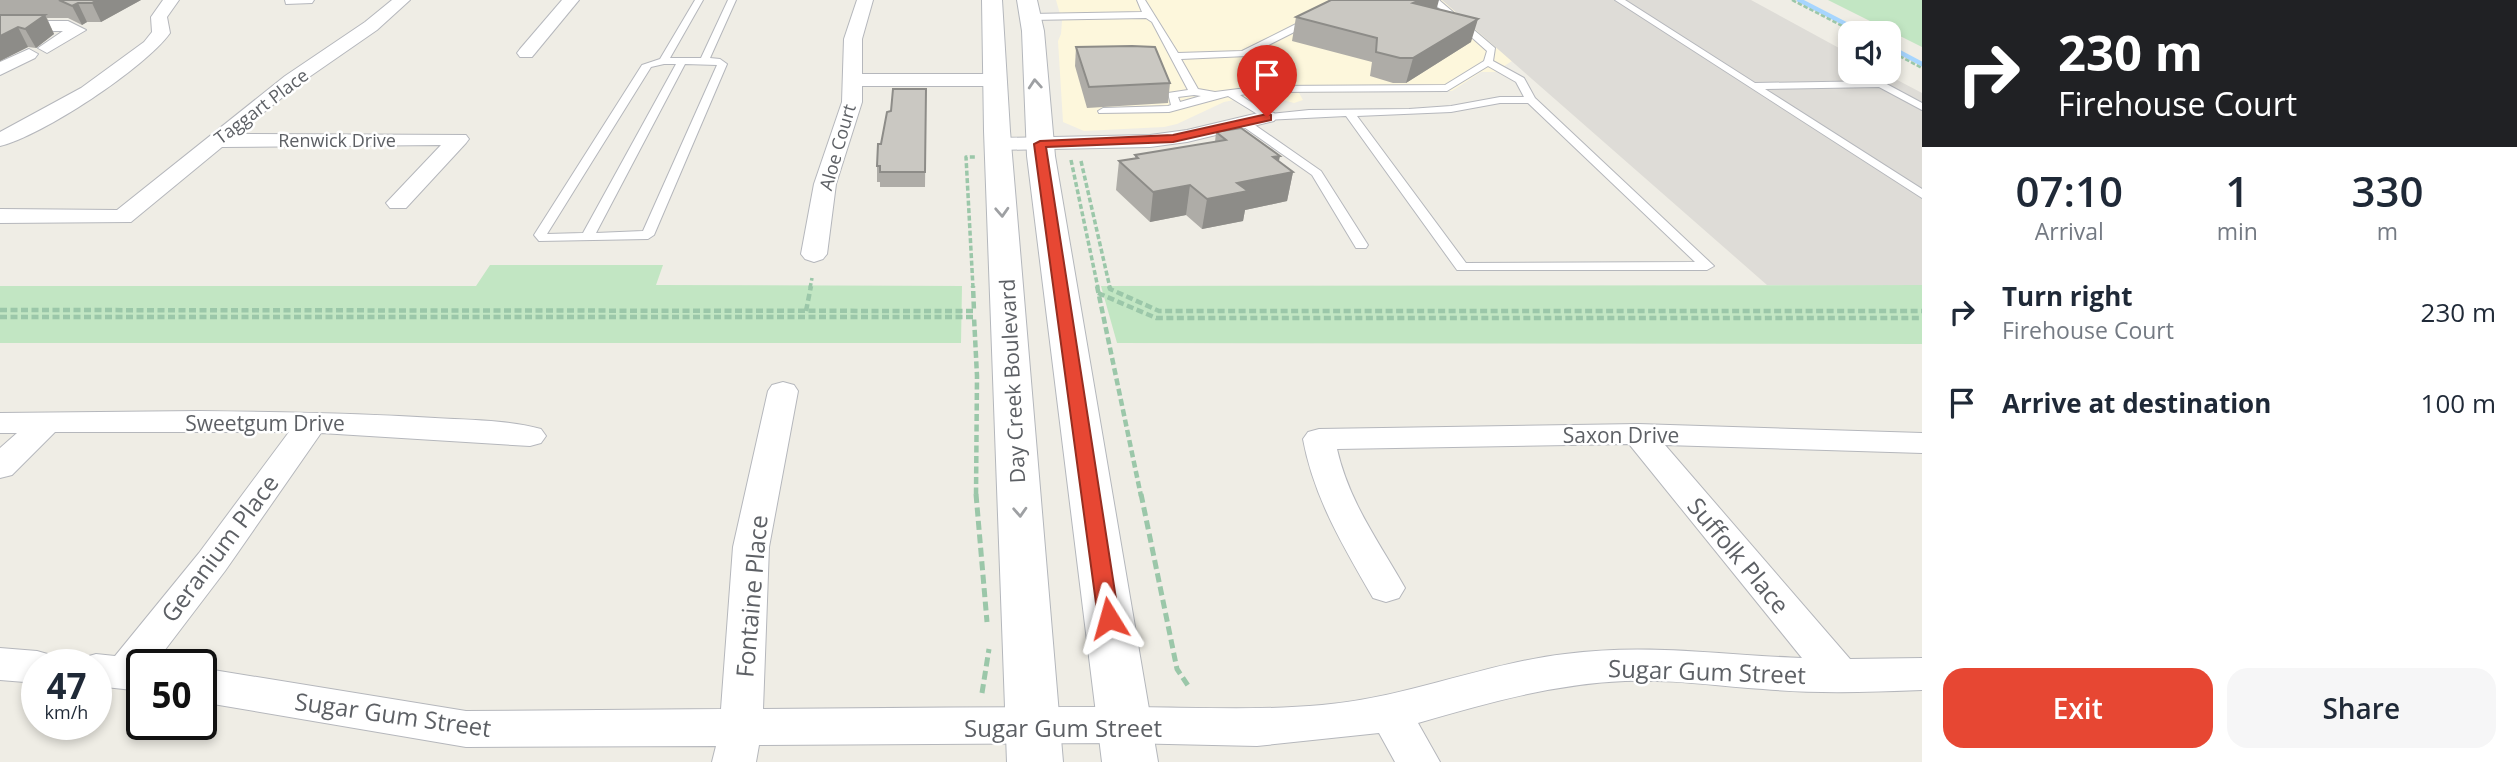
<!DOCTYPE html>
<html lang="en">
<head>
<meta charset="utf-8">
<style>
  body { margin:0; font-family:"Open Sans",sans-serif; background:#f6f6f7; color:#1f2937; height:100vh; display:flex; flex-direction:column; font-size:26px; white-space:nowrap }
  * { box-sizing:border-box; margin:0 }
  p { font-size:23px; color:#747a83 }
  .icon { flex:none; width:38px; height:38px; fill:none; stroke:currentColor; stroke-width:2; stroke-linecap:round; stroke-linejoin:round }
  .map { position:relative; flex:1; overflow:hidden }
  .drawer { display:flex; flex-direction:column; background:#fff; width:595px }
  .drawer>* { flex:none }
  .hud { background:#202124; color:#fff; overflow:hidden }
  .controls { position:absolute; left:1838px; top:21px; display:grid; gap:14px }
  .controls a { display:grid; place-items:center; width:63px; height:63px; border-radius:14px; background:#fff; box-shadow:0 4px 10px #0003; font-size:35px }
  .speed { position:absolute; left:21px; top:649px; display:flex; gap:14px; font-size:35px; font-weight:700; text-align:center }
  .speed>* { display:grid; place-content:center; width:91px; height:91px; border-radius:50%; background:#fff; box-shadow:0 4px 10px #0003; line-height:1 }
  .speed small { font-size:18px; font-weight:400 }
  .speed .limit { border:4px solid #111; border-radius:10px; background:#fff; color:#111 }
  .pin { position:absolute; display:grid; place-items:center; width:60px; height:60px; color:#fff; margin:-72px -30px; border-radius:50% 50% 50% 0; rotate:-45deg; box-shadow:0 0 7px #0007 }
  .pin .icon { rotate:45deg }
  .me { position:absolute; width:77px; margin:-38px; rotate:352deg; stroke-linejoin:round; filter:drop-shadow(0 0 5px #0008) }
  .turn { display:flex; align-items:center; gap:24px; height:147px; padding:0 21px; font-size:32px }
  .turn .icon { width:91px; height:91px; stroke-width:2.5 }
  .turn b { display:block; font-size:49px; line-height:60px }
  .eta { display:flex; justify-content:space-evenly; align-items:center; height:119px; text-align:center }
  .eta b { font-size:42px; font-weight:600; line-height:49px }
  .button { display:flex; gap:14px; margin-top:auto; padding:14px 21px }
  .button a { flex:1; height:80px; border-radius:21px; background:#e74733; color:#fff; font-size:28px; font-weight:600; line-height:80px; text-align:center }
  .button a+a { background:#f6f6f7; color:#1f2937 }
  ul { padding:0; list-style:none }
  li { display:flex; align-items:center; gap:21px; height:91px; padding:0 21px }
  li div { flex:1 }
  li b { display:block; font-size:26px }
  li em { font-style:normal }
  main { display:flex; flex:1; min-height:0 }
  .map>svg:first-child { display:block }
  .commercial { fill:#fdf7dc }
  .industrial { fill:#dedcd7 }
  .green { fill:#c2e6c3 }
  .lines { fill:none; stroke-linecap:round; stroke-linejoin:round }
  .stream { stroke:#a6d5fe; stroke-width:4.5 }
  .service-casing { stroke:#b5b7bc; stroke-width:2 }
  .minor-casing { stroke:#b5b7bc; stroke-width:2 }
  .secondary-casing { stroke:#b4b7bc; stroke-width:2 }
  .path-far3 { stroke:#9bc7a9; stroke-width:2.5; stroke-dasharray:4.5 2; stroke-linecap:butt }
  .path-far2 { stroke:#9bc7a9; stroke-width:3.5; stroke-dasharray:5 2.5; stroke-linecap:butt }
  .path-far1 { stroke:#9bc7a9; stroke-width:4.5; stroke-dasharray:7 3.5; stroke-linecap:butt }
  .path { stroke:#9bc7a9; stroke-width:5; stroke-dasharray:9 4.5; stroke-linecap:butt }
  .service { fill:#fff; fill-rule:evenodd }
  .minor { fill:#fff; fill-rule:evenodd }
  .secondary { fill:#fff; fill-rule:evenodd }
  .wall { fill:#aeaca7 }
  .shaded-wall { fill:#8d8c88 }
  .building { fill:#cac8c2; stroke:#8d8c88; stroke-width:2 }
  .oneway { stroke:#9ea0a3 }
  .route { fill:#e74733; stroke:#962e21; stroke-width:2 }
  .labels { text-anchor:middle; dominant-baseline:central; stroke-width:5; stroke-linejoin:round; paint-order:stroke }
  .far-street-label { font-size:18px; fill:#5d6065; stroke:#fff }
  .street-label { font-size:21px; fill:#5d6065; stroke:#fff }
  .near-street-label { font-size:24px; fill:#5d6065; stroke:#fff }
</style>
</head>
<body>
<main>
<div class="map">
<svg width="1922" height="762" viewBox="0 0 1922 762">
  <rect width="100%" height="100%" fill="#efede5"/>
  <path class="commercial" d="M1056,0H1442L1512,61L1495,72H1481L1452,91L1299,93L1303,100L1294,103L1279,99L1249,97L1224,102L1177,124L1164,127L1084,131L1063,122L1058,41L1061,34L1062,21Z"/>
  <path class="industrial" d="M1442,0H1751L1850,54V72H1882L1922,93V285H1767Z"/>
  <g class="green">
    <path d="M1828,0H1922V47Z"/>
    <path d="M490,265H663L656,285L962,286L961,343H0V286H476Z"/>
    <path d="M1922,285V344L1117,343L1101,286Z"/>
  </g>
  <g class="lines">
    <g class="stream">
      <path d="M1799,0L1863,33"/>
      <path d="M1888,46L1922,64"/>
    </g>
    <g class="service-casing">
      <g id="service">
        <path d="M695,0H703L670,58H701L728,0H736L710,58L720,59L727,64L654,235L648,239L539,241L534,235L642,65L660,59ZM664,64H676L583,233L547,234L651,67ZM685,64L717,65L643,231L596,233Z"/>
        <path d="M1137,0H1145L1178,53L1242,51L1308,18H1314V22L1247,56L1181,59L1198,89L1215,92L1262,86L1445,85L1484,61L1487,51L1430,0H1439L1495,48L1493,61L1524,78L1535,98L1714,266L1707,270H1457L1346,116L1267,120L1228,96L1169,112L1099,113L1098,111L1103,108L1168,106L1171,105L1168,93L1188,90L1152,22L1146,18L1030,20L1026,17L1030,14L1142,12ZM1488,66L1516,82L1524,97H1500L1451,106L1409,109L1309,110L1269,114L1240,95L1262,92L1447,91ZM1194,95L1201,96L1180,102L1178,97ZM1500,103H1528L1695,262L1466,263L1357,116L1451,112Z"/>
        <path d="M1615,0H1625L1755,83L1881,81L1922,103V110L1879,87L1765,89L1922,189V198Z"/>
        <path d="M1241,121H1249L1321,171L1368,245L1366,248H1356L1312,175L1241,125Z"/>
      </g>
    </g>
    <g class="minor-casing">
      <g id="minor">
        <path d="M163,0H179L167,17L170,33C145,68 42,136 0,146V132L81,88L144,42L152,32L151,17Z"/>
        <path d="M285,0H314L312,3L286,4Z"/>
        <path d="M392,0H410L377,30L299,84L237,134L466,135L469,139L466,143L406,208H390L386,203L441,145L222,147L131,222L0,223V209L117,210L285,76L365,22Z"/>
        <path d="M562,0H579L532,57H520L517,53L520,49Z"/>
        <path d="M857,0H873L862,39V74H997L1006,80L997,86H862V102L836,184L827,254L823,259L814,262L805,259L801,254L814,184L842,102L844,39Z"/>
        <path d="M0,21H68L86,30L47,53L38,48L63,31H0Z"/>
        <path d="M29,49L38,54L35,58L0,75V62Z"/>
        <path d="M1267,111L1274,113L1277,117L1274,121L1187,142L1150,147L997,150L990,148L986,144L990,140L997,138L1150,135L1187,130Z"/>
        <path d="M783,382L794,385L798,391L769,547L763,709C883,708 1002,707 1122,707C1189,707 1255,711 1322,705C1406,698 1482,664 1565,654C1647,643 1720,655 1802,658L1629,444L1337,449C1349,502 1379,542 1405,588L1399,598L1386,602L1373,598C1343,546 1314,498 1303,439L1308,432L1319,429L1638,424L1922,433V453L1665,445L1850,659L1922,658V690C1869,692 1816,694 1763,689C1717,686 1672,679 1625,681C1553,684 1487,703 1418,723L1440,762H1395L1379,733L1257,746L1124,743L759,745L756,762H712L716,746L466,747L201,702V668L466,711L721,709L733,547L768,391L772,385Z"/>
        <path d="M199,411C278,412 356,413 435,418C470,420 508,420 541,429L546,436L541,443L530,446L321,433L225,571L155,663L157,665H142V691L96,686V665H78L82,658L96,654L115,656L199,553L289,432H55L12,475L0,478V448L17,433H0V413Z"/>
        <path d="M0,648L37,651L51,655L56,665H37V683L0,680Z"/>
      </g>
    </g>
    <g class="secondary-casing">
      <g id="secondary">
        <path d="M982,0H1002L1010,131L1063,762H1007L984,131Z"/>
        <path d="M1017,0H1037L1044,31L1055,156L1158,762H1102L1027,156L1022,31Z"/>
      </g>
    </g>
    <g class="path-far3">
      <path d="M1792,0L1856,33"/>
      <path d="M1888,50L1922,68"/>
    </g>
    <g class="path-far2">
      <path d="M1071,160L1098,288"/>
      <path d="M1081,161L1110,288"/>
      <path d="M810,288L812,278"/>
      <path d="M973,288L966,157H975"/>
    </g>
    <g class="path-far1">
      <path d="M1097,286L1141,496"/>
      <path d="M1109,286L1110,289L1159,311H1922"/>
      <path d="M1098,293L1156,318H1922"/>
      <path d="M0,310L974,311L973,286"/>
      <path d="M806,311L811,286"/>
      <path d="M0,317H974L977,376L976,496"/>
    </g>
    <g class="path">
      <path d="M976,494L987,622"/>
      <path d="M1141,494L1177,669L1189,687"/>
      <path d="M982,693L989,649"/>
    </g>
    <use href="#service" class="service"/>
    <use href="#minor" class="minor"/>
    <use href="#secondary" class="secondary"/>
  </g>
  <g class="wall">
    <path d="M0,0H141L101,22H87L82,25L68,18H47L54,34L36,48L28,47L0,61Z"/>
    <path d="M1436,9L1471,42L1406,83H1393L1370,76L1372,62L1292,41L1296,17Z"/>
    <path d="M1076,47L1170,83L1168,103L1087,108L1075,66Z"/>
    <path d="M926,103L925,187H880V182H877V166L881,144Z"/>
    <path d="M1216,132L1279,162L1293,172L1287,201L1245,210L1243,221L1202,229L1186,215L1150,222L1116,190L1119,161L1135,158V155L1215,142Z"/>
  </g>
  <g class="shaded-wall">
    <path d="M98,0H141L101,22L92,3Z"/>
    <path d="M1420,0H1439L1436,11L1413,3Z"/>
    <path d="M78,3L87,22L82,25L72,6Z"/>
    <path d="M45,15L54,34L36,48L25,29Z"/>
    <path d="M1478,19L1471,42L1406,83L1413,58Z"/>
    <path d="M18,27L28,47L0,61V36Z"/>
    <path d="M1280,156L1276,175L1293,172L1287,201L1245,210L1243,221L1202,229L1207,199L1237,183L1273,157Z"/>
    <path d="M1190,185L1186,215L1150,222L1153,192Z"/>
  </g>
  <g class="building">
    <path d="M59,0H98L92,3H78L72,6Z"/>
    <path d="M1331,0H1420L1413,3L1478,19L1413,58H1400L1376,52L1377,38L1296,17Z"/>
    <path d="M0,15H45L25,29L18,27L0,36Z"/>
    <path d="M1132,46L1155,47L1170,83L1089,87L1076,47Z"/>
    <path d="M893,89H926L925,172H880V166H877L878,144H881L887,112L891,111Z"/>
    <path d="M1241,128L1280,156L1273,157L1293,172L1237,183L1248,191L1207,199L1190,185L1153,192L1119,161L1138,158L1135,155L1226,140L1216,132Z"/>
  </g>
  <defs><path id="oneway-chevron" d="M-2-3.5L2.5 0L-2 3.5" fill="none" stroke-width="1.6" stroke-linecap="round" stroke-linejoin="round" transform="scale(1.75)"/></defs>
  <g class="oneway">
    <use href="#oneway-chevron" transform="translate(1035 84) rotate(-94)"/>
    <use href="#oneway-chevron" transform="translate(1002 212) rotate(87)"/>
    <use href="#oneway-chevron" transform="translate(1020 512) rotate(87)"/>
  </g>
  <path class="route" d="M1267,114L1271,115V120L1173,142L1046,147L1119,618L1116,624L1109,626L1101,624L1098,618L1034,144L1040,141L1173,135Z"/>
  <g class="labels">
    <g class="far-street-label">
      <text transform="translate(261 106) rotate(-37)">Taggart Place</text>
      <text x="337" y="140">Renwick Drive</text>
      <text transform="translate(837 147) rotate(-74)">Aloe Court</text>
    </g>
    <g class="street-label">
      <text transform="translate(1012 381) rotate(-93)">Day Creek Boulevard</text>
      <text x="265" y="423">Sweetgum Drive</text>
      <text x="1621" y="435">Saxon Drive</text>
    </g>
    <g class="near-street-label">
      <text transform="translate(219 548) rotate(-53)">Geranium Place</text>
      <text transform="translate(1739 555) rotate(50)">Suffolk Place</text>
      <text transform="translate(751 596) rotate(-85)">Fontaine Place</text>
      <text transform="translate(1707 671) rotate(2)">Sugar Gum Street</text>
      <text transform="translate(393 714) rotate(8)">Sugar Gum Street</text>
      <text x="1063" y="727">Sugar Gum Street</text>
    </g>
  </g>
</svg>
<div class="controls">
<a><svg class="icon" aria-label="sound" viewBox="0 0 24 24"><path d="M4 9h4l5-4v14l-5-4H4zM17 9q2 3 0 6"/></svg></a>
</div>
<div class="speed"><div>47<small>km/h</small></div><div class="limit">50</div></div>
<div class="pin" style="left:1267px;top:117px;background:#d93025"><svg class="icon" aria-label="arrive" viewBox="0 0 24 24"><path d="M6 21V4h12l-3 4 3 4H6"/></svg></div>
<svg class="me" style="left:1109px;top:618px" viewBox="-20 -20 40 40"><path d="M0-17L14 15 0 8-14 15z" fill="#e74733" stroke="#fff" stroke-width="4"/></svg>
</div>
<section class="drawer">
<div class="hud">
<div class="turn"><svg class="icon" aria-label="right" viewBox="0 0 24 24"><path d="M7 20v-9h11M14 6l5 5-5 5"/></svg><div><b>230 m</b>Firehouse Court</div></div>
</div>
<div class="eta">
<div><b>07:10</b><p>Arrival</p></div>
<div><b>1</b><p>min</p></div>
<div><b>330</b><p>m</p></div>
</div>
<ul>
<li><svg class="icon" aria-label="right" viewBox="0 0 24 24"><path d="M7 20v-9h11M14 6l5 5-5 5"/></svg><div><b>Turn right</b><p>Firehouse Court</p></div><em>230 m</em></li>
<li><svg class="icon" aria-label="arrive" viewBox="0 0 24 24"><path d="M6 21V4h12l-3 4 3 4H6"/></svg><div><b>Arrive at destination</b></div><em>100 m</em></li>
</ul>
<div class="button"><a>Exit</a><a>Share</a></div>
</section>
</main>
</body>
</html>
